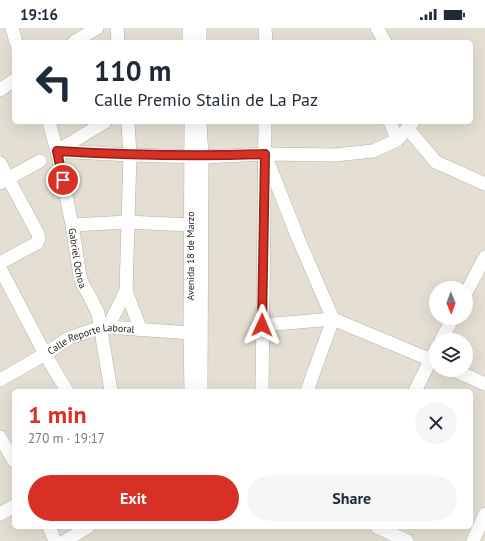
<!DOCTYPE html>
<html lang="en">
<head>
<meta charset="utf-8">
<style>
  body { margin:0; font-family:"PT Sans",sans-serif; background:#f6f6f7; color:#1f2937; height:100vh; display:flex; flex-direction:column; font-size:15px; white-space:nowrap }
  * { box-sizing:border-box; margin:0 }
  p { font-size:13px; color:#747a83 }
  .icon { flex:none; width:22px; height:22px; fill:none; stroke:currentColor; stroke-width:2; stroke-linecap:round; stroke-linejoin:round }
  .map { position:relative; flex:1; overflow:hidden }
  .drawer { position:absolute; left:12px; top:361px; width:461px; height:140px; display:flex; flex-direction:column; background:#fff; border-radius:6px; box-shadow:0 4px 16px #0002 }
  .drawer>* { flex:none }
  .top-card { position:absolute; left:12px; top:12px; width:461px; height:84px; border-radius:6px; box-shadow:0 4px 16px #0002; background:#fff; color:#1f2937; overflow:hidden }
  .needle { width:26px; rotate:179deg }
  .fabs { position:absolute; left:429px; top:253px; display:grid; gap:8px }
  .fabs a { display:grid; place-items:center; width:44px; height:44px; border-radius:50%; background:#fff; box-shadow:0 4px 16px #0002; font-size:20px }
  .pin { position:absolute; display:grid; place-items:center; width:34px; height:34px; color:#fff; margin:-17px; border:2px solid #fff; border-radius:50%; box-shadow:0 1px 4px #0007 }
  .me { position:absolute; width:44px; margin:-22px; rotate:1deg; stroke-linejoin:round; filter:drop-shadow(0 0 3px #0008) }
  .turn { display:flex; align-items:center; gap:14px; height:84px; padding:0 16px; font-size:18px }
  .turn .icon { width:52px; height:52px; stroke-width:2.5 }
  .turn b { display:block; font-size:28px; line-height:34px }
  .round { display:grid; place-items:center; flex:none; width:42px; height:42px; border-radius:21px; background:#f6f6f7 }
  .overview { display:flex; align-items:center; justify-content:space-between; height:68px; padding:0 16px }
  h1 { font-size:24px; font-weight:800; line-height:30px; color:#d93025 }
  .primary-button { display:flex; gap:8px; margin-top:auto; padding:8px 16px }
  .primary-button a { flex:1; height:46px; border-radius:24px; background:#d93025; color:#fff; font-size:16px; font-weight:800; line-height:46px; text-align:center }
  .primary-button a+a { background:#f6f6f7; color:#1f2937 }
  .status { display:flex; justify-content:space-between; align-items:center; height:28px; padding:0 20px; background:#fff; direction:ltr }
  .status svg { height:11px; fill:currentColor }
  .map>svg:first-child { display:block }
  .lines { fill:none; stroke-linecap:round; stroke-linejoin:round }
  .minor-casing { stroke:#b8b2a6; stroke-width:14 }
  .minor { stroke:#fff; stroke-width:13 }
  .route-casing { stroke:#8d1f18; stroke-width:10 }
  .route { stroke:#d93025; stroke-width:7 }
  .labels { text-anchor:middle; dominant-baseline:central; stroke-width:3.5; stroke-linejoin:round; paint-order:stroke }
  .street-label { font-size:10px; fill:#1c1a15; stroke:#fff }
</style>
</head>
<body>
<div class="status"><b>19:16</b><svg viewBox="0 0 49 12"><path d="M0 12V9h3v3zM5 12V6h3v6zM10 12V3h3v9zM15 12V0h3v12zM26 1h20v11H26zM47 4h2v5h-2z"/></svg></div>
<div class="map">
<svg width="485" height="513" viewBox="0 0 485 513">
  <rect width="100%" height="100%" fill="#e4dfd2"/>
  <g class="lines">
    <g class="minor-casing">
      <g id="minor">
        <path d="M12,0L16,14"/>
        <path d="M117,0L118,14"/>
        <path d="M189,0V14"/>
        <path d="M200,0V14"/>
        <path d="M265,0L266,14"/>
        <path d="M377,0L385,14"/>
        <path d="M74,14L97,0"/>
        <path d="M0,62L14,52"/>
        <path id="s1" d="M49,94L57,123L72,197L80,248L83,257L89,267L98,285L111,363"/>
        <path d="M191,94L190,305L191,363"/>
        <path d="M200,94L202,129L201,363"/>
        <path d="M390,94L397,112"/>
        <path d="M408,101L436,134L485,156"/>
        <path d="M57,123L130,127L202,129L265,126L335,127L373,123L397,112L413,94"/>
        <path d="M57,123L105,94"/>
        <path d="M268,134L298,210L333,291"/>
        <path d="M0,135L38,206L39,210L37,215L0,235"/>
        <path d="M0,155L40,133"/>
        <path d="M72,197L127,194L190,197"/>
        <path d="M0,240L45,326L67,363"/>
        <path d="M126,263L141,302"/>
        <path d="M466,265L485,229"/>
        <path d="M263,297L333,291L436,334"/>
        <path d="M108,299L126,263L130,127L128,94"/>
        <path d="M441,312L453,290"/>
        <path d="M454,342L485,356"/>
        <path id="s2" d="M0,352L45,326L69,310L99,300L108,299L190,305"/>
        <path d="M262,363L265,94"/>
        <path d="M307,363L333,291"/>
        <path d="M415,363L436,321"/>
        <path d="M0,409L14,433"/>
        <path d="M0,486L14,478"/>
        <path d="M49,499L55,513"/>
        <path d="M377,499L407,513"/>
        <path d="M65,513L88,499"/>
        <path d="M473,513L485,486"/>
      </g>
    </g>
    <use href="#minor" class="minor"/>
  </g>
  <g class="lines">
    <g class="route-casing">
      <path id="route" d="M63,152L57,123C127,127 195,129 265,126L262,297"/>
    </g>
    <use href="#route" class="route"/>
  </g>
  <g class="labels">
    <g class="street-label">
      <text transform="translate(190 228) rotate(-90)">Avenida 18 de Marzo</text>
      <text stroke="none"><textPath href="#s1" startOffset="139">Gabriel Ochoa</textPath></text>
      <text stroke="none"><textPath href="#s2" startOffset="102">Calle Reporte Laboral</textPath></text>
    </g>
  </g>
</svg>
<div class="fabs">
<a><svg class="needle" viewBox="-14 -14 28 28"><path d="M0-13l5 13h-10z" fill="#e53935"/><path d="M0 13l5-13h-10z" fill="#747a83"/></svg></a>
<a><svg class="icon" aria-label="layers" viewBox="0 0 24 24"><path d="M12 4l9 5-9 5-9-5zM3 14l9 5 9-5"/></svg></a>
</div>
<div class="pin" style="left:63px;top:152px;background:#d93025"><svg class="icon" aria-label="arrive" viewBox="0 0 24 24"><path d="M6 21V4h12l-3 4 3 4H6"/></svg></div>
<svg class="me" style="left:262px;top:297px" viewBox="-20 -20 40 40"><path d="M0-17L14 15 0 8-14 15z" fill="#d93025" stroke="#fff" stroke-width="4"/></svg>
<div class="top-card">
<div class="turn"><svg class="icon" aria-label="left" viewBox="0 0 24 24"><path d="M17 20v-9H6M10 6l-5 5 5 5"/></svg><div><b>110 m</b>Calle Premio Stalin de La Paz</div></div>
</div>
<section class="drawer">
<div class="overview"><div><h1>1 min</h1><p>270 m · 19:17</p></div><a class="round"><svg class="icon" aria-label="close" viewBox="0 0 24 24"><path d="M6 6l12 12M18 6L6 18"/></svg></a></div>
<div class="primary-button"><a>Exit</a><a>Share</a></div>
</section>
</div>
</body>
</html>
